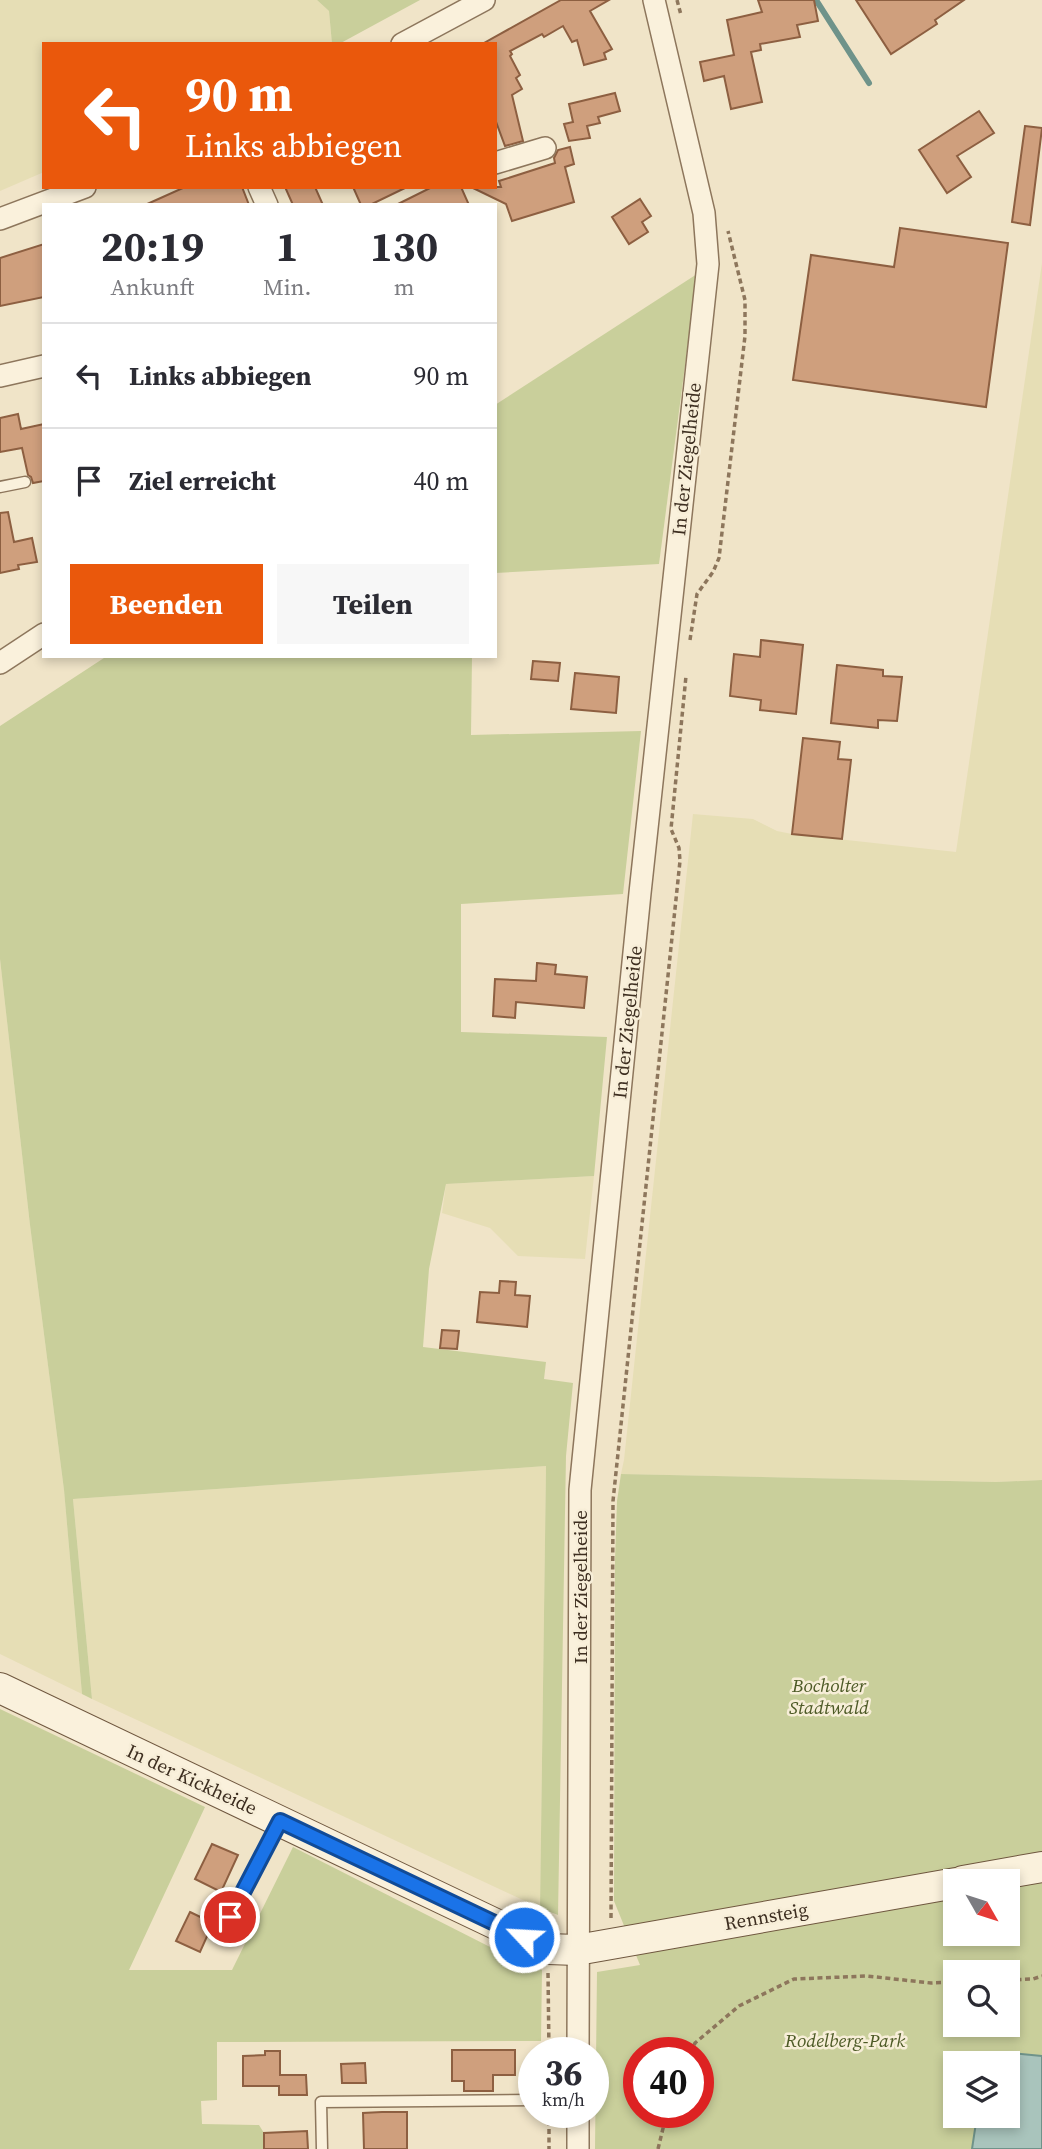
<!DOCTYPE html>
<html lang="de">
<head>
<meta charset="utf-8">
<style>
  body { margin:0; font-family:"Source Serif 4",serif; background:#f7f7f7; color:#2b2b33; height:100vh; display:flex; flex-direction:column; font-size:26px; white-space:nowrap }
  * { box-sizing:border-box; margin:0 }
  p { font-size:23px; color:#7c7c81 }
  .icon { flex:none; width:38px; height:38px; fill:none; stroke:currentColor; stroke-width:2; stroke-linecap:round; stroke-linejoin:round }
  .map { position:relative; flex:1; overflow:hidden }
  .sheet { position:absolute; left:42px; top:203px; width:455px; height:455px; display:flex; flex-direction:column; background:#fff; border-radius:0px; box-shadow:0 4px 10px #0003 }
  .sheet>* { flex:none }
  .guide { position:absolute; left:42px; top:42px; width:455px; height:147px; border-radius:0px; box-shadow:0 4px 10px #0003; background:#ea580c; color:#fff; overflow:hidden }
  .needle { width:46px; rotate:129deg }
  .tools { position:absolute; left:943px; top:1869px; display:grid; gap:14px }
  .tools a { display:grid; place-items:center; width:77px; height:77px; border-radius:0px; background:#fff; box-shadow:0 4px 10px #0003; font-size:35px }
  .speed { position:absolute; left:518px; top:2037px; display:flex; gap:14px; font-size:35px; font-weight:700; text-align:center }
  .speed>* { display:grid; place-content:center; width:91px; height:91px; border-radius:50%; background:#fff; box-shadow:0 4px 10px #0003; line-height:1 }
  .speed small { font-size:18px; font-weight:400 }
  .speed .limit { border:10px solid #d22; background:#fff; color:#111 }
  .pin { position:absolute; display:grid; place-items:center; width:60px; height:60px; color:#fff; margin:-30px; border:4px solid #fff; border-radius:50%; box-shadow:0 2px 7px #0007 }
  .me { position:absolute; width:77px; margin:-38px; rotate:295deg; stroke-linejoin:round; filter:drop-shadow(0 0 5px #0008) }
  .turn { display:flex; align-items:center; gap:24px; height:147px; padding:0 28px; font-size:32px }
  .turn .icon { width:91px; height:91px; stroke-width:2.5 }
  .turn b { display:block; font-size:49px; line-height:60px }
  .eta { display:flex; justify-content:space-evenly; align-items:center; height:119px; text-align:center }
  .eta b { font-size:42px; font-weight:700; line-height:49px }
  .cta { display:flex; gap:14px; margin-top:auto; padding:14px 28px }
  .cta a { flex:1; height:80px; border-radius:0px; background:#ea580c; color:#fff; font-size:28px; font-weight:700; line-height:80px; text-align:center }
  .cta a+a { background:#f7f7f7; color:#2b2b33 }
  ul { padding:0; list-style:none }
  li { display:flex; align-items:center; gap:21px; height:105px; padding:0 28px; border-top:2px solid #e1e1e2 }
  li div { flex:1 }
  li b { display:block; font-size:26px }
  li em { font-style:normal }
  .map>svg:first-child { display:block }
  .farmland { fill:#e6deb5 }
  .green { fill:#c9cf9b; fill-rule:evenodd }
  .water { fill:#a9c4bc; stroke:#6f938a; stroke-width:2 }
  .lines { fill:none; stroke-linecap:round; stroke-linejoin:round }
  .stream { stroke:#6f938a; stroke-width:6 }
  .building { fill:#cf9f7d; stroke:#8d5f41; stroke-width:2 }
  .lane-casing { stroke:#8d765c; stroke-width:13 }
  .street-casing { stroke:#8d765c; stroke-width:24 }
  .secondary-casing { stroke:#6f573f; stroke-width:32 }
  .path { stroke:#8d765c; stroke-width:3.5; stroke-dasharray:5 3.5; stroke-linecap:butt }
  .lane { stroke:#faf1dc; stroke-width:10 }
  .street { stroke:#faf1dc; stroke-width:21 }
  .secondary { stroke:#faf1dc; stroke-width:30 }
  .route-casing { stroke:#114b97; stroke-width:18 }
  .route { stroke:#1a73e8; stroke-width:12 }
  .labels { text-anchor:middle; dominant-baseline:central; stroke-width:5; stroke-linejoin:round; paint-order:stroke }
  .street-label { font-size:19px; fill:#3d2e20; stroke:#f7eed8 }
  .park-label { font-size:19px; font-style:italic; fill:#4d5a26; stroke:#f7eed8 }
</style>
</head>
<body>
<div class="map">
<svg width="1042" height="2149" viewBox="0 0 1042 2149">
  <rect width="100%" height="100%" fill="#f0e4c8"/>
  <g class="farmland">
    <path d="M0,0H317L329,11L332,44H44V172L0,191Z"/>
    <path d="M1042,263V1480L996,1482L621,1474L624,1460L693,814L753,819L777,831L792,834L956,852Z"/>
    <path d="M0,959L30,1225L64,1490L82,1694L0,1654Z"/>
    <path d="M594,1176L585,1259L518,1256L490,1228L442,1213L446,1184Z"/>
    <path d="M546,1466L540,1908L92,1699L73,1499Z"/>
  </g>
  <g class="green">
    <path d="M317,0H420L339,44H332L329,11Z"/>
    <path d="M697,274L659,564L495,573V405Z"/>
    <path d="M107,656H472L471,735L641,731L623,894L461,904V1032L607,1037L594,1176L446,1184L429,1269L423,1347L546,1362L544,1379L573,1383L566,1456L558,1915L540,1908L546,1466L73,1499L92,1699L82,1694L64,1490L30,1225L0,959V726Z"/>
    <path d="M621,1474L996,1482L1042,1480V2149H595L597,1972L640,1965L614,1901L615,1560L617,1501ZM956,1881H1008V1934H956ZM956,1972H1008V2025H956ZM639,2053H698V2112H639ZM956,2063H1008V2116H956Z"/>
    <path d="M0,1709L205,1807L129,1970H232L293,1847L494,1949L542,1970L541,2041L217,2042V2100L201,2101L202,2124L259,2125L264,2133V2149H0Z"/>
  </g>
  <path class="water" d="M1012,2053L1042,2056V2149H972L977,2116H1008V2063H992L1003,2056Z"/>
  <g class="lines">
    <path class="stream" d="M816,0L869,83"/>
  </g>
  <g class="building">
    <path d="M561,0H609L590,11L612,49L604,53L606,59L584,65L577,40L572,42L563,26L544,37L542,34L510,51L512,54L510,56L520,75L516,78L522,89L512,95L523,141L505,146L495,119V44L484,43Z"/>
    <path d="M758,0H814L818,21L797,25L800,37L760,44L761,50L751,52L762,102L731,109L724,76L704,81L700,62L734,55L727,20L762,12Z"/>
    <path d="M856,0H964L935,20L937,24L891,54Z"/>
    <path d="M615,93L620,111L598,117L600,123L587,126L590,138L569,141L564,124L573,122L569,104Z"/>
    <path d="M979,111L994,133L957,156L971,177L947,193L919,150Z"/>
    <path d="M1025,126L1042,128L1030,225L1012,222Z"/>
    <path d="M570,147L574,164L565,167L574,202L512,221L506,204L471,187H501L499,181L555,163L554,158L558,150Z"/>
    <path d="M185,187H242L249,205H145Z"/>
    <path d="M285,187H315L323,205H293Z"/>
    <path d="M353,187H407L370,205H361Z"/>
    <path d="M432,187H461L469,205H396Z"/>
    <path d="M640,199L651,216L642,222L648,232L629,244L612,217Z"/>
    <path d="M900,228L1008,243L986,407L793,380L811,255L894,267Z"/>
    <path d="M44,244V297L0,306V258Z"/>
    <path d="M18,414L21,429L44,424V481L33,483L31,477L28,475L22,448L0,452V418Z"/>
    <path d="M8,512L14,542L32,538L37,562L18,565L19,569L0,573V513Z"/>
    <path d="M761,640L803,645L796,714L760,710L761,700L730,696L734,654L760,657Z"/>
    <path d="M533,661L560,663L558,681L531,679Z"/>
    <path d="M837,665L883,670V676L902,677L897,721L878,720V728L831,723Z"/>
    <path d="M575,673L619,677L616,713L571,709Z"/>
    <path d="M803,738L840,742L838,759L851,760L842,839L792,834Z"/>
    <path d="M537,963L556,965L555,974L587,977L584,1008L516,1002L515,1018L493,1016L495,979L536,981Z"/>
    <path d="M500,1281L516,1282L515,1295L530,1296L527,1327L477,1322L480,1292L499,1293Z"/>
    <path d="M442,1330L459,1331L457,1349L440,1348Z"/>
    <path d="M212,1844L238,1855L221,1892L195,1879Z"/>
    <path d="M190,1912L213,1923L200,1952L176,1941Z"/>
    <path d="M452,2050H515V2075H493V2091H464V2081H452Z"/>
    <path d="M265,2051H280V2075H306L307,2095H279V2086H243V2056L265,2055Z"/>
    <path d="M365,2063L366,2083H342L341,2064Z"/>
    <path d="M382,2112H407V2149H364L363,2113Z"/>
    <path d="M307,2131L308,2149H264V2133Z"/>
  </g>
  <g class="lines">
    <g class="lane-casing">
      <g id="lane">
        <path d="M0,487L25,482"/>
        <path d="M230,1917L279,1823"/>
        <path d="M322,2149L321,2102L534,2100"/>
      </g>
    </g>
    <g class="street-casing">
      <g id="street">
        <path d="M402,44L484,0"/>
        <path d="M495,163L545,148"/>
        <path d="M259,187L267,205"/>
        <path d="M0,219L85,187"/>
        <path d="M0,376L44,366"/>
        <path d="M0,663L44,634"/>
        <path d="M578,2053L580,1490L640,893L708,264L704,213L654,0"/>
        <path d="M578,2112V2149"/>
      </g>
    </g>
    <g class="secondary-casing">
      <g id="secondary">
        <path d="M0,1688L548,1949L577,1950L956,1883"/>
        <path d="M963,1881L1042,1867"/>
      </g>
    </g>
    <g class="path">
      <path d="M677,0L681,15"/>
      <path d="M690,640L697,594L713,572L719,558L745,336V300L728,231"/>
      <path d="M611,1918L613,1501L680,861L679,848L671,829L686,676"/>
      <path d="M548,1973L549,2053"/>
      <path d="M1008,1980L1033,1979L1042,1976"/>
      <path d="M691,2053L695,2043L739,2006L794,1979L867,1976L931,1983L956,1982"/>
      <path d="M549,2112V2149"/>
      <path d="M658,2149L667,2112"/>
    </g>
    <use href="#lane" class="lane"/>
    <use href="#street" class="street"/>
    <use href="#secondary" class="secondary"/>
  </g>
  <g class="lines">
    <g class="route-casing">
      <path id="route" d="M230,1917L280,1821L524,1937"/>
    </g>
    <use href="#route" class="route"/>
  </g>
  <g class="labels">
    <g class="street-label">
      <text transform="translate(686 459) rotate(-84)">In der Ziegelheide</text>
      <text transform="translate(627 1022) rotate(-84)">In der Ziegelheide</text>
      <text transform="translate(580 1587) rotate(-90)">In der Ziegelheide</text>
      <text transform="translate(192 1779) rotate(25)">In der Kickheide</text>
      <text transform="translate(766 1916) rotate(-10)">Rennsteig</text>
    </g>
    <g class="park-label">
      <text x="829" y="1685">Bocholter<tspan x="829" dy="22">Stadtwald</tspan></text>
      <text x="845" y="2040">Rodelberg-Park</text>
    </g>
  </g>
</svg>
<div class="tools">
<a><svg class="needle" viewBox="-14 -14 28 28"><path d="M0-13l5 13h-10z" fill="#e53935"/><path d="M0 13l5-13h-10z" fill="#7c7c81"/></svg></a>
<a><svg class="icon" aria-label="search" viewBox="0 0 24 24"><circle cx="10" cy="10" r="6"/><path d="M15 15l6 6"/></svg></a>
<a><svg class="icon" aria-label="layers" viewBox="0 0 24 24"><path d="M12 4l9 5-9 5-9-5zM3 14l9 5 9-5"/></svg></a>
</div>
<div class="speed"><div>36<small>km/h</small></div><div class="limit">40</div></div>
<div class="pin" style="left:230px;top:1917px;background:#d93025"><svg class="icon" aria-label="arrive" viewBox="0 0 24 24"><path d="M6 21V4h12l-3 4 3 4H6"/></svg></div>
<svg class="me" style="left:524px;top:1937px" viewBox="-20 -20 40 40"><circle r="17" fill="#1a73e8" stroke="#fff" stroke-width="3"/><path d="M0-11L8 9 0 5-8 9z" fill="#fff"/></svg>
<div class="guide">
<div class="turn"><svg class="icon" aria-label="left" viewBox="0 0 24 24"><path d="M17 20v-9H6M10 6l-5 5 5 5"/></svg><div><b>90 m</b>Links abbiegen</div></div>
</div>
<section class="sheet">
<div class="eta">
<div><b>20:19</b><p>Ankunft</p></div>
<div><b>1</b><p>Min.</p></div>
<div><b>130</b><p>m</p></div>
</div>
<ul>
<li><svg class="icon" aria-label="left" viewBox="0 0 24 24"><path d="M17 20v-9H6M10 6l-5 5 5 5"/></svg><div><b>Links abbiegen</b></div><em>90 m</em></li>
<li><svg class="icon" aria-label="arrive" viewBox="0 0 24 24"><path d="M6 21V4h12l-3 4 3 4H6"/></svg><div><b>Ziel erreicht</b></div><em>40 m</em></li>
</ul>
<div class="cta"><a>Beenden</a><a>Teilen</a></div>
</section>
</div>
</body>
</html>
